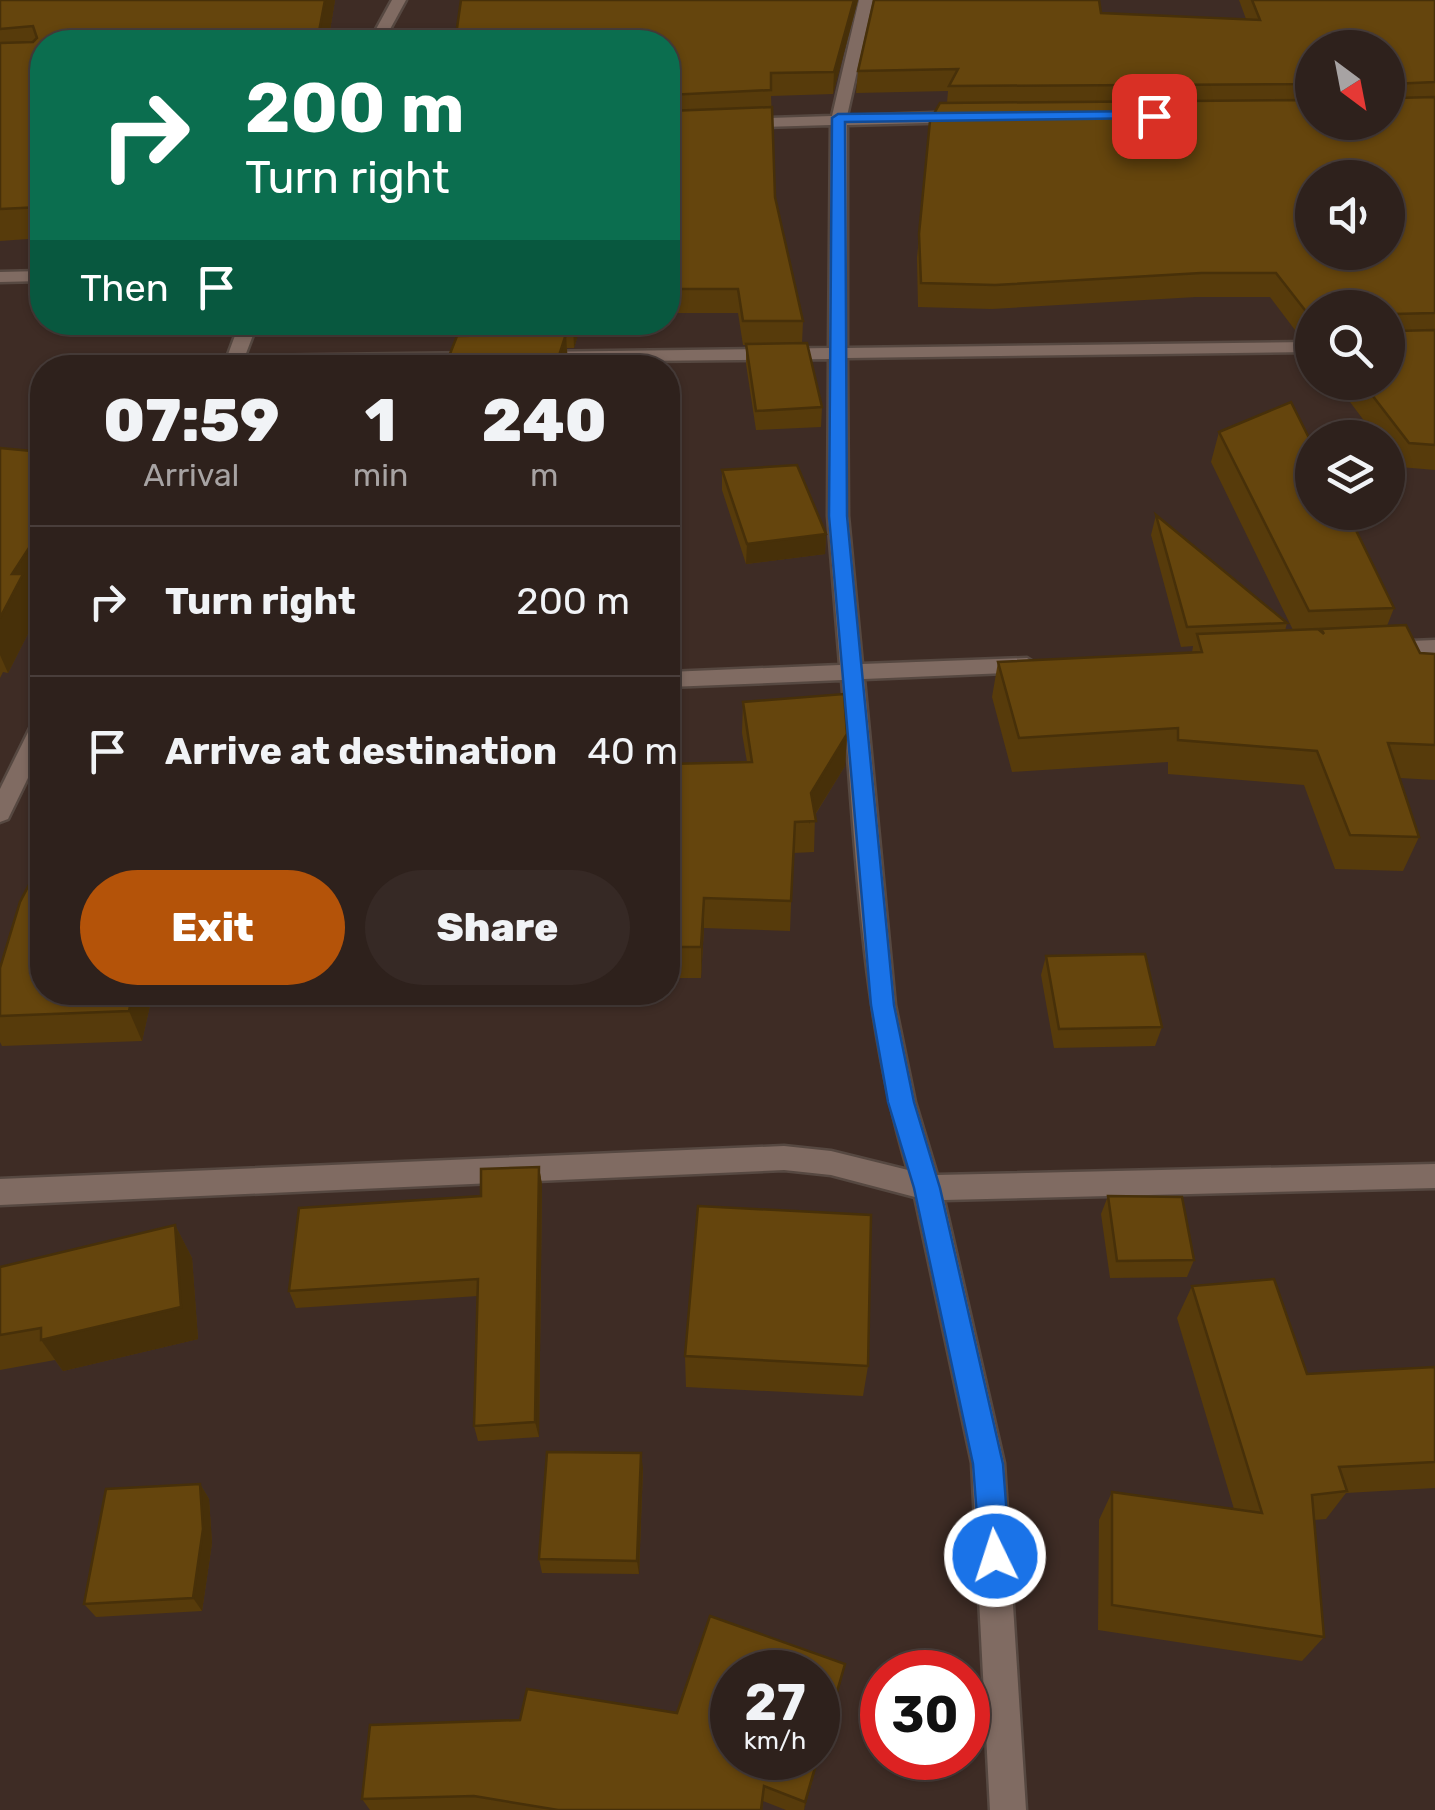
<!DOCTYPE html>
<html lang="en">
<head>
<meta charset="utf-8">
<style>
  body { margin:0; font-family:Rubik,sans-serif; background:#362925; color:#f1f3f6; height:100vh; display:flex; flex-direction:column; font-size:38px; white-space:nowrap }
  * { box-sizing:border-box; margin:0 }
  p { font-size:32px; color:#a7a3a3 }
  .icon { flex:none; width:55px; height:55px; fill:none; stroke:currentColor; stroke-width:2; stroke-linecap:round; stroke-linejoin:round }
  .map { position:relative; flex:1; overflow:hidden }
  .side { position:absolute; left:30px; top:355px; width:650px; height:650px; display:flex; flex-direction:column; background:#2e211c; border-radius:40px; box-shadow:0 2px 8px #0004,0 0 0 2px #493e3b }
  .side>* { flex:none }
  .guide { position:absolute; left:30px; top:30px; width:650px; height:305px; border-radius:40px; box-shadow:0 2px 8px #0004,0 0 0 2px #493e3b; background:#0b6e4f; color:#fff; overflow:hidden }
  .needle { width:65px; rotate:148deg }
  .controls { position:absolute; left:1295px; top:30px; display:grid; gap:20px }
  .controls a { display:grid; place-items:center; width:110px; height:110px; border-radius:50%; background:#2e211c; box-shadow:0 2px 8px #0004,0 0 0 2px #493e3b; font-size:50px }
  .speed { position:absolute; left:710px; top:1650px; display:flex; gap:20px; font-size:50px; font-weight:700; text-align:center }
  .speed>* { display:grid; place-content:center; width:130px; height:130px; border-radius:50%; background:#2e211c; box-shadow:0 2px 8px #0004,0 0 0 2px #493e3b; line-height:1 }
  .speed small { font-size:25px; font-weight:400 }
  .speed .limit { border:15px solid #d22; background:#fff; color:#111 }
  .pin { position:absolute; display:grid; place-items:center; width:85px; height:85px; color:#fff; margin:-42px; border-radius:20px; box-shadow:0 5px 15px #0006 }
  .me { position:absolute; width:110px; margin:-55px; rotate:356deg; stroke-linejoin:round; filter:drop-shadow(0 0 8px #0008) }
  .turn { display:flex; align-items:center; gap:35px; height:210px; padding:0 50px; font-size:45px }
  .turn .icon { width:130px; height:130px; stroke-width:2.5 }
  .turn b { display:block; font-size:70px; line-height:85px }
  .then { display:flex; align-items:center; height:95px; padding:0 50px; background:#0003; gap:20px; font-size:38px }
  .eta { display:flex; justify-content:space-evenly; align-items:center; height:170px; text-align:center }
  .eta b { font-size:60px; font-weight:800; line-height:70px }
  .cta { display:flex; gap:20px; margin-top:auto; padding:20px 50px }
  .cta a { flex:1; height:115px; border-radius:60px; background:#b45309; color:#fff; font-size:40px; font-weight:800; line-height:115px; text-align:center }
  .cta a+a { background:#362925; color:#f1f3f6 }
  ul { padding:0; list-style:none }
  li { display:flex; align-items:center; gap:30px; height:150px; padding:0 50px; border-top:2px solid #493e3b }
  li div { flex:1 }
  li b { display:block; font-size:38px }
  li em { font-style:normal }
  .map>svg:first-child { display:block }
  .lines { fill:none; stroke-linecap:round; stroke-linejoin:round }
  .minor-casing { stroke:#564841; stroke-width:5 }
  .minor { fill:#806b62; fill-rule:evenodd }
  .wall { fill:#573b0b; fill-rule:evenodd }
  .shaded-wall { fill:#473009 }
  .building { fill:#65450d; stroke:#473009; stroke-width:2.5; fill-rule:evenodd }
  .route { fill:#1a73e8; stroke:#114b97; stroke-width:2.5 }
</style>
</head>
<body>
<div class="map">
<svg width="1435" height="1810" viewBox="0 0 1435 1810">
  <rect width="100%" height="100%" fill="#3e2c25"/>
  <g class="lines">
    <g class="minor-casing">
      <g id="minor">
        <path d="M392,0H406L383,42H369Z"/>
        <path d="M859,0H873L847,116L962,112L970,117L962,122L847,125V348L1312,342V352L847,358L848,516L862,664L1027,658L1038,665L1027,672L864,679L895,1005L915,1102L937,1175L1435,1164V1188L944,1200L1004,1463L1026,1810H990L972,1463L915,1197L831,1175L784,1170L0,1205V1179L784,1146L831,1151L908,1170C860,1011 856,845 842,680L668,687V672L840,665L828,516L829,359L534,362L525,357L534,352L829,348L831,125L668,130V121L832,116Z"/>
        <path d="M42,271V281L0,282V272Z"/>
        <path d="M240,322H258L245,356L479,353L488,358L479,363L223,368Z"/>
        <path d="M1435,640V654L1387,656L1376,649L1387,642Z"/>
        <path d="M42,718V749L8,819L0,822V789L34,720Z"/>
      </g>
    </g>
    <use href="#minor" class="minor"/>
  </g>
  <g class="wall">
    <path d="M0,0H335L328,42H42V238L0,241Z"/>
    <path d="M461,0H858L833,94L771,96L775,197L803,321L802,344L822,407L821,427L756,430L746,364V345H743L738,313H668V42Z"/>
    <path d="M1239,0H1435V470L1400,467L1388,452V438H1377L1335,382H1388V308H1312V339L1301,338L1270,297H1196L992,309L918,307L917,258L930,121L947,103L948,91L856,93L858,71L1101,13L1246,19ZM1312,48L1388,122H1312Z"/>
    <path d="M467,322H582L574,348H567L568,368L446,364L467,335Z"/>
    <path d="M1219,432L1394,608L1387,626L1420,653L1435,654V780L1400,778L1419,837L1403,871L1335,869L1304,785L1168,774V762L1012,772L992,697L998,662L1192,653L1193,646L1181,647L1151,535L1156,515L1287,623L1285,631L1293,630L1211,462Z"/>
    <path d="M0,448L34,602L39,612L8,673L3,672L0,678Z"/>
    <path d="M722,470L826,534L825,554L746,564L722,490Z"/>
    <path d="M743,702L847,734L845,766L815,815L814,852L793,853L790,931L704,928L701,978H668V764L747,762L742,733Z"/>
    <path d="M1046,956L1162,1027L1155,1046L1054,1048L1041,975Z"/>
    <path d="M0,968L42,992H153L142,1041L2,1046L0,1042Z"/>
    <path d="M539,1167L542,1185L539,1437L478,1441L474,1426L478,1296L296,1308L289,1291Z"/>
    <path d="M1108,1196L1194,1260L1187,1277L1110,1278L1101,1214Z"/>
    <path d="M175,1225L192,1258L198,1339L63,1371L55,1360L0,1370V1267Z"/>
    <path d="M1192,1286L1307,1374L1435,1367V1488L1346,1493L1326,1519L1314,1520L1324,1637L1302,1661L1098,1630L1099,1520L1112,1492L1234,1509L1177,1318Z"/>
    <path d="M685,1356L868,1366L863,1396L686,1387Z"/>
    <path d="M643,1468L639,1574L542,1573L539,1559Z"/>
    <path d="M200,1484L209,1499L212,1543L202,1611L96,1617L84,1604Z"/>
    <path d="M841,1681L804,1810H786L763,1801L762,1810H370L362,1799L520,1720L677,1713Z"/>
  </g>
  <g class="shaded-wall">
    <path d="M325,0H335L328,42H317Z"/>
    <path d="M854,0H858L833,94L834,72Z"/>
    <path d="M573,322H582L574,348Z"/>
    <path d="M566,334L568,368H555Z"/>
    <path d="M42,528V589L34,602L39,612L8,673L0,655V618L12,574Z"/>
    <path d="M826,534L825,554L746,564L747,544Z"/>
    <path d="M847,734L845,766L809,824L811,793Z"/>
    <path d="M704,898V928L701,978V947Z"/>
    <path d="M133,992H153L142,1041L129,1011Z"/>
    <path d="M539,1167L542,1185L539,1437L535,1422Z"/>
    <path d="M175,1225L192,1258L198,1339L63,1371L41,1340Z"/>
    <path d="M641,1453L643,1468L639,1574L637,1561Z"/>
    <path d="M200,1484L209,1499L212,1543L202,1611L193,1598Z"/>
    <path d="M845,1664L841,1681L804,1810L805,1802Z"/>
  </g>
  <g class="building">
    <path d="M0,0H325L317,42H42V207L0,209V43L33,42L37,38L33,26L0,29Z"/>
    <path d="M461,0H854L834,72L771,73V90L668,95V42H455Z"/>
    <path d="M874,0H1099L1101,13L1260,20L1252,0H1435V82L1392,84L1391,94L1395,98L1435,97V313L1394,314L1392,327L1396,331L1435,330V445L1409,443L1362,382H1388V308H1312V315L1308,314L1276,273H1201L995,285L921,283L919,234L930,121L940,103L1312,100V122H1388V48H1312V84L949,86L958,69L858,71ZM1312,178H1388V252H1312Z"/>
    <path d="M772,107L775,197L803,321H743L738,289H668V111Z"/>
    <path d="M467,322H573L466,325Z"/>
    <path d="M566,334L555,368H300L301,365L446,364L457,336Z"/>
    <path d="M807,343L822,407L756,411L746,344Z"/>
    <path d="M1291,402L1312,444V512H1347L1394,608L1309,611L1219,432Z"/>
    <path d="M0,448L42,452V528L12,574H23L0,618Z"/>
    <path d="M797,465L826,534L747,544L722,470Z"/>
    <path d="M1156,515L1287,623L1187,627Z"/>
    <path d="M1406,625L1420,653L1435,654V745L1388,743L1419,837L1350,835L1317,751L1178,740V728L1019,738L998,662L1202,652L1197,634L1318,629L1324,634L1321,629Z"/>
    <path d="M844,694L847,734L811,793L816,821L795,822L791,901L704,898L701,947H668V764L752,762L743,702Z"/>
    <path d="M42,860V992H133L129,1011L0,1016V968L20,902Z"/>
    <path d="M1145,954L1162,1027L1059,1029L1046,956Z"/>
    <path d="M539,1167L535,1422L474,1426L478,1279L289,1291L299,1208L481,1196V1169Z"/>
    <path d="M1108,1196L1182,1197L1194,1260L1117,1261Z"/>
    <path d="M698,1206L871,1215L868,1366L685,1356Z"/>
    <path d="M175,1225L181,1307L41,1340V1328L0,1335V1267Z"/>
    <path d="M1274,1279L1307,1374L1435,1367V1462L1339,1467L1347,1491L1312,1495L1324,1637L1112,1605V1492L1262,1513L1192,1286Z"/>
    <path d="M547,1452L641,1453L637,1561L539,1559Z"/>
    <path d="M200,1484L203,1529L193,1598L84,1604L106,1489Z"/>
    <path d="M710,1616L845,1664L805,1802L764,1786L761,1810H558L474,1796L362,1799L370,1725L520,1720L527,1689L677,1713ZM732,1672H818V1758H732Z"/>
  </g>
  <path class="route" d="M1154,111L1161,116L1159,118L845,122L847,516L894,1005L914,1102L940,1188L1003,1464L1010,1556L1006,1567L995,1571L985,1567L980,1556L973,1464L914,1188L888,1102L871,1005L829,516L832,118L838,114Z"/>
</svg>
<div class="controls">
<a><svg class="needle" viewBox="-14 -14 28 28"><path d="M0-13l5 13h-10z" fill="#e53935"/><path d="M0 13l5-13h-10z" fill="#a7a3a3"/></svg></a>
<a><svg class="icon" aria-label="sound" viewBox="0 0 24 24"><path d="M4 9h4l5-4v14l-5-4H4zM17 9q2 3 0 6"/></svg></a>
<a><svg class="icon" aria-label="search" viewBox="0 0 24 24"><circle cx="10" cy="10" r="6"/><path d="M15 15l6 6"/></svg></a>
<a><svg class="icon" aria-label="layers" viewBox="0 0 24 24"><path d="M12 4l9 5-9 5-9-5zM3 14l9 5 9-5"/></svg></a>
</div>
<div class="speed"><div>27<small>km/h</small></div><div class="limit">30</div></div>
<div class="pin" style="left:1154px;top:116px;background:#d93025"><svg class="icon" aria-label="arrive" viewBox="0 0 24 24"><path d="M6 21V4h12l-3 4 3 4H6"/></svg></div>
<svg class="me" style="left:995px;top:1556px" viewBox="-20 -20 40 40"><circle r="17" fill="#1a73e8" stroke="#fff" stroke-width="3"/><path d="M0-11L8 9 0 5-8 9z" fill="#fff"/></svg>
<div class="guide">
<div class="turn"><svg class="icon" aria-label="right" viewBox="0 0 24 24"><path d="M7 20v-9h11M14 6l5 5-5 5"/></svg><div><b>200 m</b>Turn right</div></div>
<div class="then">Then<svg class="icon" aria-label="arrive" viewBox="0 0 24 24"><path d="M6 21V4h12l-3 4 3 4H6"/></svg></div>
</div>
<section class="side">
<div class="eta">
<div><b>07:59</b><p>Arrival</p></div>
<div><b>1</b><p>min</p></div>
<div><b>240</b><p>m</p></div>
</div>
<ul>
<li><svg class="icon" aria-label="right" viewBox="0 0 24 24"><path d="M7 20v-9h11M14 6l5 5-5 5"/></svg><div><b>Turn right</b></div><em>200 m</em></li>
<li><svg class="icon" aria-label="arrive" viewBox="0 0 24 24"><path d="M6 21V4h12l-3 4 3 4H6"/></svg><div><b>Arrive at destination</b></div><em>40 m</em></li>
</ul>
<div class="cta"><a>Exit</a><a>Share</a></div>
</section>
</div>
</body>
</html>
